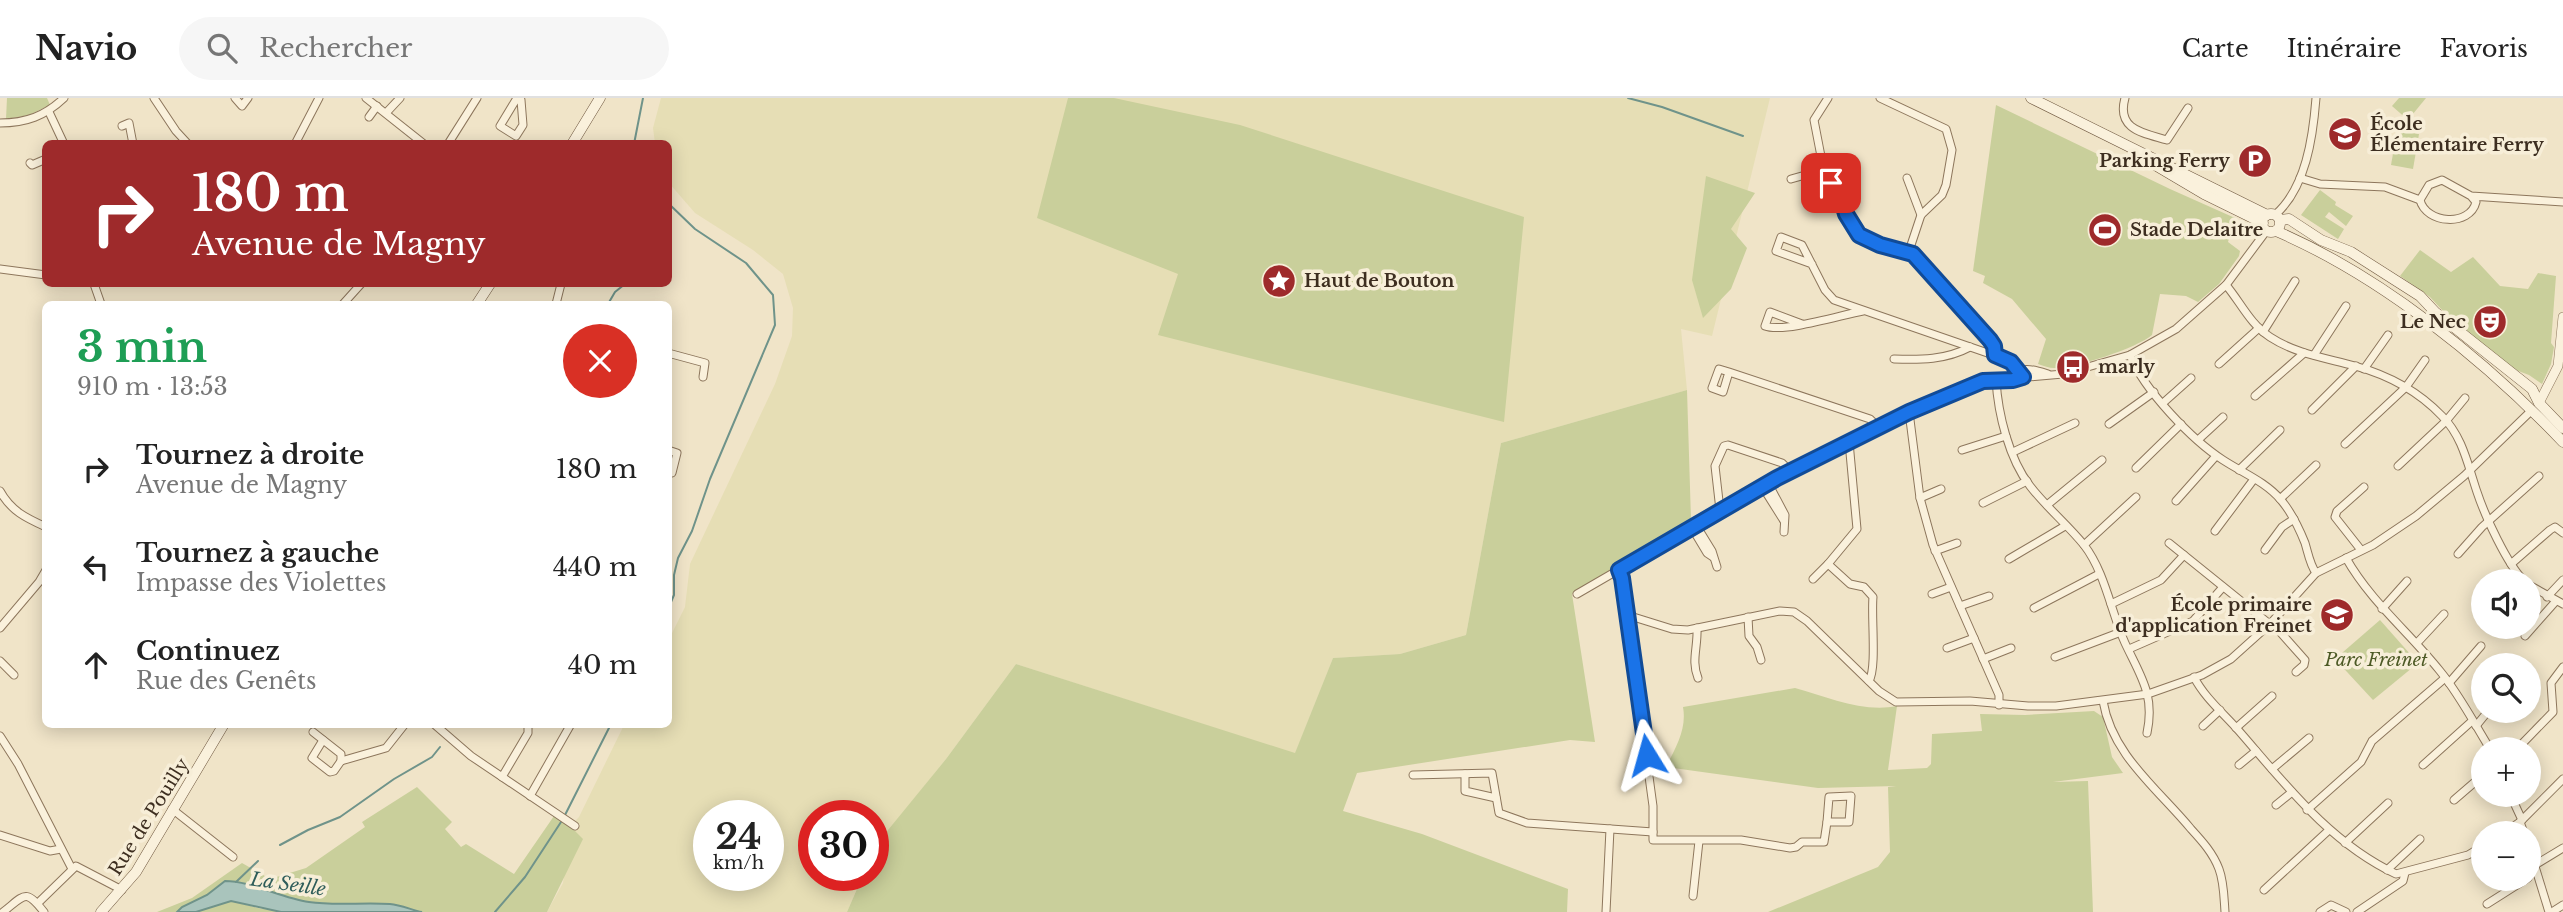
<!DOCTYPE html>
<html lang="fr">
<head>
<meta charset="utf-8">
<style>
  body { margin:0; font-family:"Libre Baskerville",serif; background:#f6f6f6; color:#222; height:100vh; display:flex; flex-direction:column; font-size:26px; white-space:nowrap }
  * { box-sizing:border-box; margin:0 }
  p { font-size:23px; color:#767676 }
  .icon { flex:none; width:38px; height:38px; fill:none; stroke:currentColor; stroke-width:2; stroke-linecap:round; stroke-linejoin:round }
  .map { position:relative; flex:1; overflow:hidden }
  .side { position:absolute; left:42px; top:203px; width:630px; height:427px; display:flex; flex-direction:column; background:#fff; border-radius:10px; box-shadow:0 4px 18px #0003 }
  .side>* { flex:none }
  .top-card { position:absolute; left:42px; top:42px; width:630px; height:147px; border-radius:10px; box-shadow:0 4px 18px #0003; background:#9e2a2b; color:#fff; overflow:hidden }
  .fabs { position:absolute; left:2471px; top:471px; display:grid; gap:14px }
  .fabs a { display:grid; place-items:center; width:70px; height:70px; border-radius:50%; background:#fff; box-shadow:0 4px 18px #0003; font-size:35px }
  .speed { position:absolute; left:693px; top:702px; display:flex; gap:14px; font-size:35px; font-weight:700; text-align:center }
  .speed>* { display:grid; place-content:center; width:91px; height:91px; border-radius:50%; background:#fff; box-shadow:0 4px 18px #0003; line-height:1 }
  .speed small { font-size:18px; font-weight:400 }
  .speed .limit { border:10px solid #d22; background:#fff; color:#111 }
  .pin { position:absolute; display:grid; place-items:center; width:60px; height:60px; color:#fff; margin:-30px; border-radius:14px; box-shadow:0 4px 10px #0006 }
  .me { position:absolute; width:77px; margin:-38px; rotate:352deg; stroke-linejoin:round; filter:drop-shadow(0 0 5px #0008) }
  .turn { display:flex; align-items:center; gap:24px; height:147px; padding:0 35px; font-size:32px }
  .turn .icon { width:91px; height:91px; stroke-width:2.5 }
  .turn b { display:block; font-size:49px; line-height:60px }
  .round { display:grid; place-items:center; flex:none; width:74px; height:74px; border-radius:37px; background:#f6f6f6 }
  .overview { display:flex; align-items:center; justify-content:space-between; height:119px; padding:0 35px }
  h1 { font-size:42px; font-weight:800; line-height:52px; color:#1e9e55 }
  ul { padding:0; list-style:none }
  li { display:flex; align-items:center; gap:21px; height:98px; padding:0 35px }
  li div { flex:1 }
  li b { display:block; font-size:26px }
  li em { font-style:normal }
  header { display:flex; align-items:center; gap:42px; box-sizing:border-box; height:98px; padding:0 35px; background:#fff; border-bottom:2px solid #e0e0e0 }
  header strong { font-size:33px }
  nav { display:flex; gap:38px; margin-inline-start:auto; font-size:24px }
  .search { width:490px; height:63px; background:#f6f6f6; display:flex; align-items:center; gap:18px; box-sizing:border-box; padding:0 24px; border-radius:38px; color:#767676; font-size:26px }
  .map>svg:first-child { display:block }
  .farmland { fill:#e6deb5; fill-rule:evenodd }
  .green { fill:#c9cf9b }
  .water { fill:#a9c4bc; stroke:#6f938a; stroke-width:2 }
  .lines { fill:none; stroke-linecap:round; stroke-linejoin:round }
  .stream { stroke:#6f938a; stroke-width:2 }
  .minor-casing { stroke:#8d765c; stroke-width:9 }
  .tertiary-casing { stroke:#8d765c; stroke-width:10 }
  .secondary-casing { stroke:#6f573f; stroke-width:11 }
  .minor { stroke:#faf1dc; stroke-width:7 }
  .tertiary { stroke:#faf1dc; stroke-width:9 }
  .secondary { stroke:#faf1dc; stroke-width:10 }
  .route-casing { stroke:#114b97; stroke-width:18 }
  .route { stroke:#1a73e8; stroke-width:12 }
  .labels { text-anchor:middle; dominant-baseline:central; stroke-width:7; stroke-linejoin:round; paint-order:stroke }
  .poi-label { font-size:18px; font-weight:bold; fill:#3d2e20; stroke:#f7eed8; text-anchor:start }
  .park-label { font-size:18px; font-style:italic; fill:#4d5a26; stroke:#f7eed8 }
  .street-label { font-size:18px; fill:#3d2e20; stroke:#f7eed8 }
  .water-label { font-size:19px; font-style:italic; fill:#2f5d5a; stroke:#f7eed8 }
</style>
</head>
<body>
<header>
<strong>Navio</strong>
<div class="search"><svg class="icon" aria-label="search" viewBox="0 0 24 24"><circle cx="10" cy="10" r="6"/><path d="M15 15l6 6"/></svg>Rechercher</div>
<nav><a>Carte</a><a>Itinéraire</a><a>Favoris</a></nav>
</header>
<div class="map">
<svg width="2563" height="814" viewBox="0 0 2563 814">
  <rect width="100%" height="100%" fill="#f0e4c8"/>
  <path class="farmland" d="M661,0H1770L1712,238L1681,231L1687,292L1501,345L1466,537L1400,556L1333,560L1295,656L1016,566L946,661L873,752V718H814V777H863L847,814H547L563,785L570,728L579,719L624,627L668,626L669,541L685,509L690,466L775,286L792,238L793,210L783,176L753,152L695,115L669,85L668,46L655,45L653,30ZM709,718H768V777H709Z"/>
  <g class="green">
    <path d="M7,0H47L50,7L29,17L6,21Z"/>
    <path d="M1068,0H1114L1240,27L1524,119L1504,324L1158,237L1178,176L1037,120Z"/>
    <path d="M2399,0H2426L2408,22L2392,8Z"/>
    <path d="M1996,7L2170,91L2235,120L2228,144L2240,153L2239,158L2219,186L2198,204L2186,198L2160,196L2152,237C2137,250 2076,270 2054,270C2049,270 2044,268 2038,266L2046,241L2012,201L1983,185L1985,178L1973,173Z"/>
    <path d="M2397,33L2419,36L2413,71L2391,67Z"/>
    <path d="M1706,78L1755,95L1731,131L1747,150L1731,191L1703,220L1692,182Z"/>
    <path d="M2320,92L2336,104L2335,107L2353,118L2346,128L2329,114L2325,119L2344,131L2338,141L2301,117Z"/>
    <path d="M2420,152L2451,174L2473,159L2500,188L2528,191L2538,175L2556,178L2551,245L2554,249L2551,266L2542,286L2529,277L2513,271L2443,213L2430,199L2400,178Z"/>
    <path d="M1687,292L1691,422L1572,496L1595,644L1570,642L1357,675L1343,713L1422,736L1568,791L1567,814H847L863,777H873L875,748L946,661L1016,566L1295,655L1333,560L1400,556L1466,537L1501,345Z"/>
    <path d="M2380,522L2418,565L2373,602L2335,561Z"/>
    <path d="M1795,590C1828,599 1863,615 1897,608L1888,672L1927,670L1931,666L1932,636L1982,633L1980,616L2025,617L2094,613L2103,619L2112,659L2123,675L2053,684L2088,683L2093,814H1768L1878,769L1890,754L1888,689L1896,688L1818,690L1666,669C1676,649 1687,631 1683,609Z"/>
    <path d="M417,689L452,724L445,731L461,749L466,746L514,776L554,718L570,728L583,741L547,814H415L391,806L342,807L232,795L178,814H157L192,800L242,765L270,781L306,770L365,729L362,724Z"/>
    <path d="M231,803L262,811L367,814H196Z"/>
  </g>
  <path class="water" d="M225,783C251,783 281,800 309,804C336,808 363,804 390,806C401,807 412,812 422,814H281L231,803L196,814H177L182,809L207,797Z"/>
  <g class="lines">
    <g class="stream">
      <path d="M1628,0L1662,9L1743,38"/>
      <path d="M634,46L643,0"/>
      <path d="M668,105L695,131L746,165L773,197L775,227L710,381L692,433L678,460L674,477V497L668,511"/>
      <path d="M608,206L615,194L625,186"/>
      <path d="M564,719L611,626"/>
      <path d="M280,747L308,732L340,719L394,681L432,659L440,649"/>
      <path d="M236,784L258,763"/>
      <path d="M495,814L525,779L561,724"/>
    </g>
    <g class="minor-casing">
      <g id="minor">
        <path d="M154,0L176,33L188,46"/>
        <path d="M235,0L242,8L248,0"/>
        <path d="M366,0L424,46"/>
        <path d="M517,0L521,2L523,27L516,38L500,28Z"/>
        <path d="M1828,0L1814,22L1825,79L1838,89L1846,116L1859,137L1880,147L1913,156"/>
        <path d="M1880,0L1946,31L1952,52L1946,87L1942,97L1921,117L1911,147L1913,156L1990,242L1994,248L1995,257"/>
        <path d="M2125,0C2116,32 2144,35 2167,42L2188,10"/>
        <path d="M49,14L64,46"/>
        <path d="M386,15L400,0"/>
        <path d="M369,19L377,8"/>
        <path d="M0,25C26,25 45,18 64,0"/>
        <path d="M122,28L129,25L133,46"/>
        <path d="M295,46L319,0"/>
        <path d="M448,46L477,0"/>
        <path d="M30,65L32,67L46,61"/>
        <path d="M1907,80L1921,117"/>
        <path d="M2300,80L2320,86L2385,89L2420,102"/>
        <path d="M1791,81L1823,72"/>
        <path d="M2471,98L2476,104C2470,129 2426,126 2420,102L2429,87L2442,82L2471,98L2563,104"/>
        <path d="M2275,117C2306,90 2313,39 2316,0"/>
        <path d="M1812,166L1776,153L1781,139L1802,147L1825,192L1834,202L2005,261L2019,272L2023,279"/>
        <path d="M0,171L46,177"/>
        <path d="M94,186L101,206"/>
        <path d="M2226,187C2241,205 2250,226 2270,239C2296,256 2326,260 2355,268C2388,277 2419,294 2442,318C2463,339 2468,368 2477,394C2485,418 2507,466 2524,483"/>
        <path d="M343,206L361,186"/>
        <path d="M556,206L561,186"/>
        <path d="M1802,226L1770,214L1765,228C1784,235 1841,217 1863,213"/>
        <path d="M2263,234L2295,183"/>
        <path d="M668,255L705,265L703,279"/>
        <path d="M2130,257C2144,292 2192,342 2223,362C2243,375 2266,384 2281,402C2292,415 2299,430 2305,445C2308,455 2310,467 2316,475"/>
        <path d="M2314,257L2346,208"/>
        <path d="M1894,261C1920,262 1946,262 1970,249"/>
        <path d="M2219,266L2259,230"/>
        <path d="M2364,271L2388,237"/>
        <path d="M1729,274L1723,294L1712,290L1719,271L1729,274L1870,321L1878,329"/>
        <path d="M2008,281C2021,267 2032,271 2048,276"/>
        <path d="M1996,282C1998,316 2009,361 2030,388C2046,409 2067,426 2084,447C2105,474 2111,514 2125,545C2141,579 2155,597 2147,635"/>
        <path d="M2255,298L2304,255"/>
        <path d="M2163,305L2191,280"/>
        <path d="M2312,312L2356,268"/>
        <path d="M1909,314L1920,400L1933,447L1999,597V607"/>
        <path d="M2109,326L2154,294"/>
        <path d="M2198,342L2223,319"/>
        <path d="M1849,344L1857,431L1828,466L1850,486L1864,489L1873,499C1871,519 1877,570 1869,583"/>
        <path d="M2345,346L2406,289L2425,262"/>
        <path d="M668,352L677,355L672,375"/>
        <path d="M1962,352L2006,338"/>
        <path d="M2013,354L2075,325"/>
        <path d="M2398,368L2446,323L2465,300"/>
        <path d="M2136,370L2181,326"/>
        <path d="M2239,372L2280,332"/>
        <path d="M1768,385L1785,417L1784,434"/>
        <path d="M1762,388L1784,423"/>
        <path d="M0,393C11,413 26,420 46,429"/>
        <path d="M1920,400L1941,391"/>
        <path d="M2280,401L2316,367"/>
        <path d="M2176,403L2216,358"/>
        <path d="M1983,405L2027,383"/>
        <path d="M2047,407L2102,362"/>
        <path d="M1720,412L1715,368L1724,348L1728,347L1782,365L1790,373"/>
        <path d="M1696,427L1712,453L1717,469"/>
        <path d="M1692,430L1707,455L1713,459"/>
        <path d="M2215,433L2254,381"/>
        <path d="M2169,445L2267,524L2273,526L2305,562L2304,567L2296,574"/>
        <path d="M2084,447L2136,399"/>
        <path d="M2265,452L2282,429L2294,421"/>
        <path d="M2361,452L2335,419L2337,413L2364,389"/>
        <path d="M1935,453L1957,445"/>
        <path d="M2458,456L2482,429L2539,378"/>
        <path d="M2346,460C2371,504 2409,534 2440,573C2459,596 2474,625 2490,651"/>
        <path d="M2009,461L2065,428"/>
        <path d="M2511,466L2550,432L2555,429L2563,435"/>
        <path d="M1619,472L1622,480L1653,708V742H1741L1790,750L1796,749L1802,744H1824L1827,724"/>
        <path d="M1813,481L1828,466"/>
        <path d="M2504,483L2515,473"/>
        <path d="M2529,487L2563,506"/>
        <path d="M1577,496L1777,380L1930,305L1983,283L2063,276L2130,257L2176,231L2226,187L2267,132"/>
        <path d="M1932,496L1951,489"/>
        <path d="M2547,499L2563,482"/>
        <path d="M2111,506L2161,482L2184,457"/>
        <path d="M1960,508L1989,498"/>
        <path d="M2034,510L2099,476"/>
        <path d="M2382,511L2407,483"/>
        <path d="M1627,517L1672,531L1688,532L1780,513L1794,514L1807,523L1879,593L1896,604L1970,603L2028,608H2056L2148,596L2202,577L2231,561L2270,526L2316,475L2373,447L2416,418L2464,378L2532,312"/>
        <path d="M1748,519L1749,538L1757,549L1761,562"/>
        <path d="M0,530L39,484L46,472"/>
        <path d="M1697,530C1698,549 1691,563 1698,580"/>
        <path d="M2525,538L2556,503"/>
        <path d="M2417,545L2444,516"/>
        <path d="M1947,550L1974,540"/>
        <path d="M2129,551L2193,523L2223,489"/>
        <path d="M2055,559L2121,534"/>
        <path d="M1983,561L2011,550"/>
        <path d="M0,563L14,577"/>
        <path d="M2194,579C2204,599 2224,616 2239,633C2286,687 2330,745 2396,776L2468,757L2483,748"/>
        <path d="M2449,585L2481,548"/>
        <path d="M2103,603C2112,657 2158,691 2191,731C2202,743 2213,755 2219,771C2224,784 2224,800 2225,814"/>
        <path d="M434,626L471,658L575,728"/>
        <path d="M2203,628L2220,612"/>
        <path d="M2476,628L2489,612"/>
        <path d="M2236,630L2272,598"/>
        <path d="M313,634L341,656V663"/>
        <path d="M0,638L18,666L72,771"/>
        <path d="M323,642L312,660L330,674L334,673L341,663L386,650L405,626"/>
        <path d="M2517,651L2553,614L2551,585L2563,569"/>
        <path d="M2239,667L2256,653"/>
        <path d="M2423,667L2472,623"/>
        <path d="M2272,671L2309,640"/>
        <path d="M1465,676V693L1496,700"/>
        <path d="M1413,677L1492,675L1499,715L1527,725L1653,734"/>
        <path d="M502,679L528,635V626"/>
        <path d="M2510,696L2522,722"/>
        <path d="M530,698L571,626"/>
        <path d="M1851,698L1849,724H1827L1829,699Z"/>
        <path d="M2454,702L2483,677"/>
        <path d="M2276,707L2292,694"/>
        <path d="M172,711L233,759"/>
        <path d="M2307,712L2361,664L2372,643L2445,580"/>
        <path d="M2520,724L2524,735"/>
        <path d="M2504,735L2520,724L2563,681"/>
        <path d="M0,737L50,753L61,751"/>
        <path d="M2345,745L2388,705"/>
        <path d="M2529,749L2549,814"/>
        <path d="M2535,767L2563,750"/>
        <path d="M2387,772L2420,741"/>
        <path d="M2264,792L2329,732"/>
        <path d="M1693,798L1699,743"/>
        <path d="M38,805L76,768L122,792"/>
        <path d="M2487,806L2528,780"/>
        <path d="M3,814C25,797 25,790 44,814"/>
        <path d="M1606,814L1610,731"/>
        <path d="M2320,814L2331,807L2346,814"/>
        <path d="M2357,814L2403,783L2405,775"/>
        <path d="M2552,814L2563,807"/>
      </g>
    </g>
    <g class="tertiary-casing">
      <path id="tertiary" d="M2539,305L2558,268L2563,219"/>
    </g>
    <g class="secondary-casing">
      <g id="secondary">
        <path d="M2031,0L2267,117"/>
        <path d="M572,46L600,0"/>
        <path d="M2155,67L2204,96L2263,125"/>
        <circle cx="2271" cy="125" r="9"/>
        <path d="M2280,122L2289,121L2321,142L2351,154L2420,198L2435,214L2532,291L2539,305L2563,330"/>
        <path d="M2276,133C2381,178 2485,262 2563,344"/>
        <path d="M477,206L490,186"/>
        <path d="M101,814L136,774L224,626"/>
      </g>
    </g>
    <use href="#minor" class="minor"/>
    <use href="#tertiary" class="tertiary"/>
    <use href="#secondary" class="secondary"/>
  </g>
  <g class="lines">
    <g class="route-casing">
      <path id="route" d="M1647,657L1622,480L1619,472L1777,380L1909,314L1983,283L2013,282L2023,279L2011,264L1995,257L1994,248L1990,242L1913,156L1880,147L1859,137L1846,116L1838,89L1831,85"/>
    </g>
    <use href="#route" class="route"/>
  </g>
  <defs>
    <g id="school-disc" transform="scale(1.75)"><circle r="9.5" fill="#9e2a2b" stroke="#f7eed8"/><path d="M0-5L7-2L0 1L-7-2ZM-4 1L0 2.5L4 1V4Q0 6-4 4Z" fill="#fff"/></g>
    <g id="parking-disc" transform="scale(1.75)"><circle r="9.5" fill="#9e2a2b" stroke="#f7eed8"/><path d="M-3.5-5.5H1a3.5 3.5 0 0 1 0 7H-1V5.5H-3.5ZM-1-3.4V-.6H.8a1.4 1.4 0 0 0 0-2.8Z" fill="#fff"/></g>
    <g id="stadium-disc" transform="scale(1.75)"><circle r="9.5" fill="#9e2a2b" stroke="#f7eed8"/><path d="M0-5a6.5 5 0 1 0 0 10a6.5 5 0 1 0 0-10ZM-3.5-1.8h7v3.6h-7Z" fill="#fff"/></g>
    <g id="sight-disc" transform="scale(1.75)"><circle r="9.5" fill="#9e2a2b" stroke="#f7eed8"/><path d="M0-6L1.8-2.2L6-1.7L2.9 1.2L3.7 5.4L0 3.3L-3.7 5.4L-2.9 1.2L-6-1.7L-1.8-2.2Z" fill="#fff"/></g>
    <g id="theatre-disc" transform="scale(1.75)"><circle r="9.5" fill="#9e2a2b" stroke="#f7eed8"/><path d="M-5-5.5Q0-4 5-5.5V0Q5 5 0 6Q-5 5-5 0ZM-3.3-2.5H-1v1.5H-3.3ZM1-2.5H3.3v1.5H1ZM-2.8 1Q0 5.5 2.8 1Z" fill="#fff"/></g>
    <g id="bus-disc" transform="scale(1.75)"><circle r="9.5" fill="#9e2a2b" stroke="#f7eed8"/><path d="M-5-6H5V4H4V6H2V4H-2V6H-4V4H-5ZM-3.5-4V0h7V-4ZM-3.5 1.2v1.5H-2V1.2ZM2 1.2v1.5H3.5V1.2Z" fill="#fff"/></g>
  </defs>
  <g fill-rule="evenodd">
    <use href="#school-disc" x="2345" y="36"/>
    <use href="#parking-disc" x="2255" y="63"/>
    <use href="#stadium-disc" x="2105" y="132"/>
    <use href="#sight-disc" x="1279" y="183"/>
    <use href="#theatre-disc" x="2490" y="224"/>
    <use href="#bus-disc" x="2073" y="269"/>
    <use href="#school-disc" x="2337" y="517"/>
  </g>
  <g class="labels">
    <g class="poi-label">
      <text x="2370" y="26">École<tspan x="2370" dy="21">Élémentaire Ferry</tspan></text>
      <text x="2230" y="63" text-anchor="end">Parking Ferry</text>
      <text x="2130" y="132">Stade Delaitre</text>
      <text x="1304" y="183">Haut de Bouton</text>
      <text x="2466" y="224" text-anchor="end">Le Nec</text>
      <text x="2098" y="269">marly</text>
      <text x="2312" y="507" text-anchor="end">École primaire<tspan x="2312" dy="21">d'application Freinet</tspan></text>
    </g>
    <g class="park-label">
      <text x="2376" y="562">Parc Freinet</text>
    </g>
    <g class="street-label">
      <text transform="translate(149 719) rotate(-58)">Rue de Pouilly</text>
    </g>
    <g class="water-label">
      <text transform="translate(288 786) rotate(8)">La Seille</text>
    </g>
  </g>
</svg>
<div class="fabs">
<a><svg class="icon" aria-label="sound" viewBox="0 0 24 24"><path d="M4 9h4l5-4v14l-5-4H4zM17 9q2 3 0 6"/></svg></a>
<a><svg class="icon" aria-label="search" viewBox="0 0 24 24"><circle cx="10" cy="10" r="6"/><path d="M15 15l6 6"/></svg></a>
<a>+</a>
<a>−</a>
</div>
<div class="speed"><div>24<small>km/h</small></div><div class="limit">30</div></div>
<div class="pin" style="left:1831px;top:85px;background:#d93025"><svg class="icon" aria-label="arrive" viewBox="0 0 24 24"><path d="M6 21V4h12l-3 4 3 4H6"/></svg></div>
<svg class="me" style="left:1647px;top:657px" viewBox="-20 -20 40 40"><path d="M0-17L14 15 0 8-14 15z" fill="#1a73e8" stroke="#fff" stroke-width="4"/></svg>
<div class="top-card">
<div class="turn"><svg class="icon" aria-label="right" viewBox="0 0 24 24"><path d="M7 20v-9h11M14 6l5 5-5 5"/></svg><div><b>180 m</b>Avenue de Magny</div></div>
</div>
<section class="side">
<div class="overview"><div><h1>3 min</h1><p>910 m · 13:53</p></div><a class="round" style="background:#d93025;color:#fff"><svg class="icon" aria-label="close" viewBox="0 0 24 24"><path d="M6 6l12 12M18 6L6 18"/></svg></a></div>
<ul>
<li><svg class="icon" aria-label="right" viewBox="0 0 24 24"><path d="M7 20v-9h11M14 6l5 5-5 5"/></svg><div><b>Tournez à droite</b><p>Avenue de Magny</p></div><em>180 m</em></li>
<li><svg class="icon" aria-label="left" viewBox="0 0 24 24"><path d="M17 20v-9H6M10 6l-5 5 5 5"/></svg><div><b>Tournez à gauche</b><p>Impasse des Violettes</p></div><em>440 m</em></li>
<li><svg class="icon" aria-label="ahead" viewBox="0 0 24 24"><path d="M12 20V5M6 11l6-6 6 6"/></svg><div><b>Continuez</b><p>Rue des Genêts</p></div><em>40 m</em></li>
</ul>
</section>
</div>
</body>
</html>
